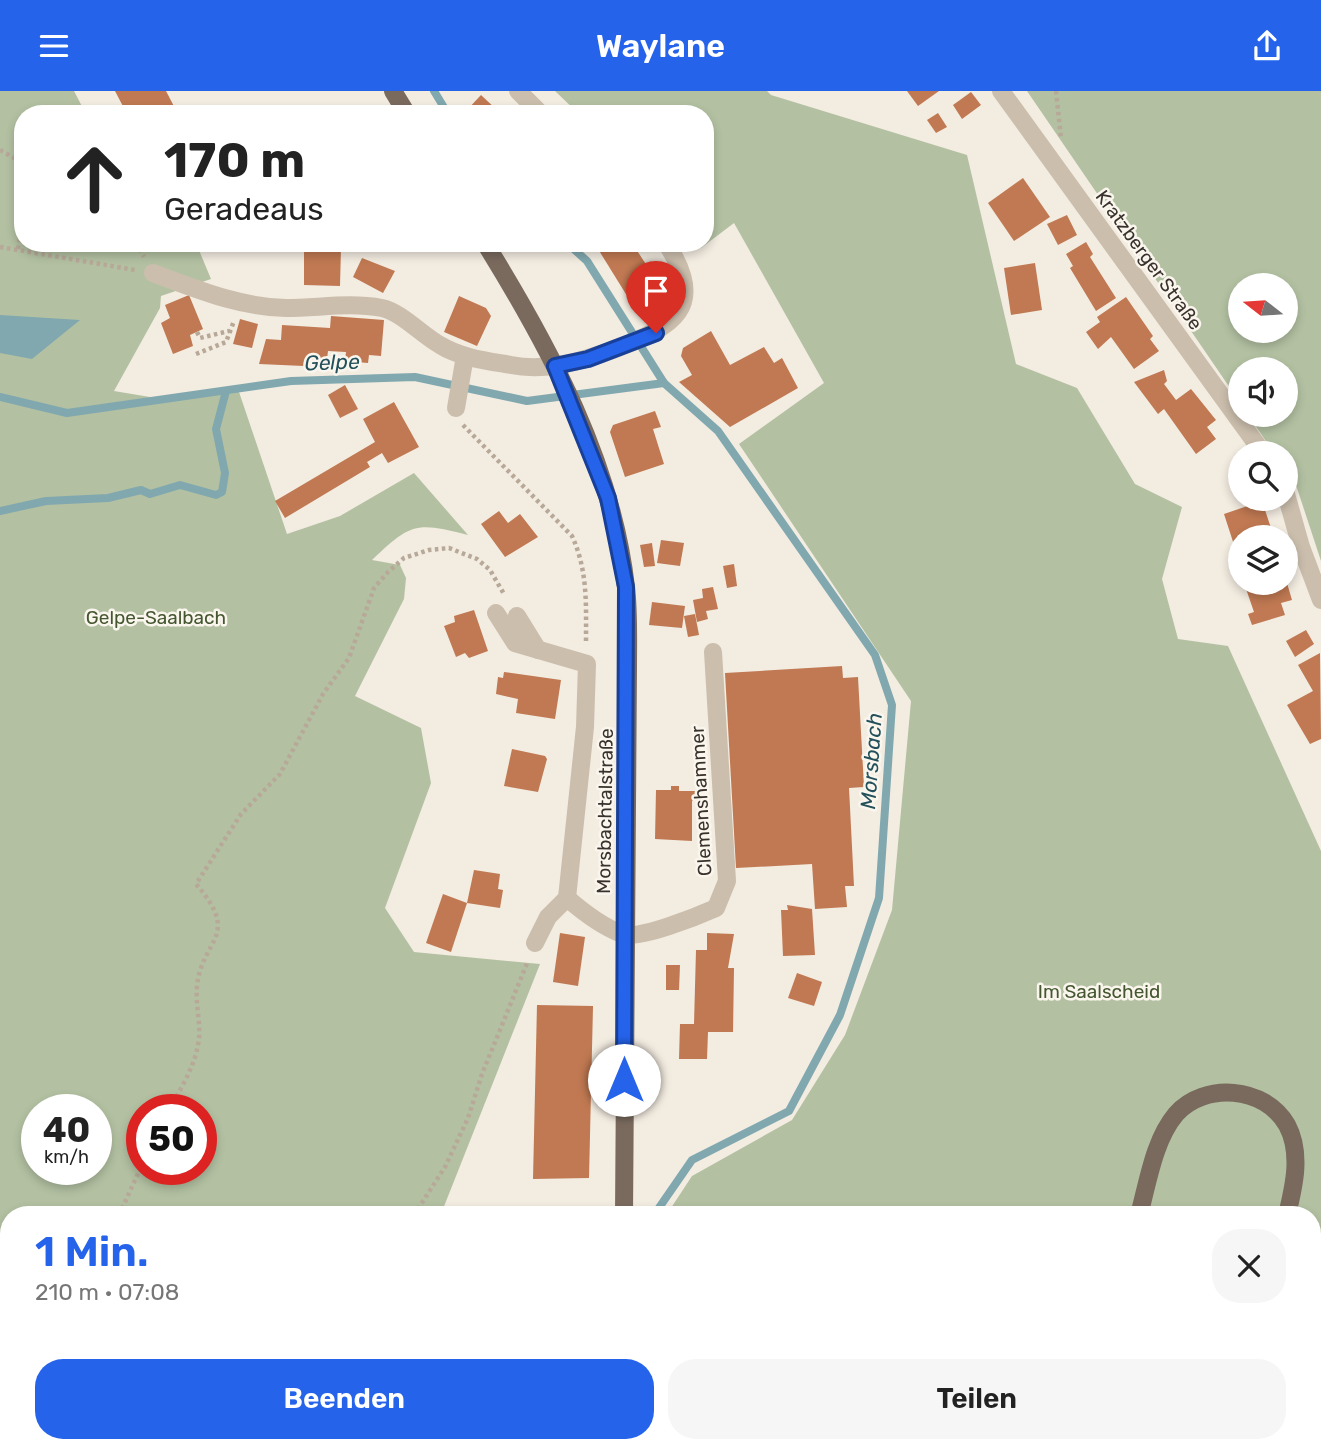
<!DOCTYPE html>
<html lang="de">
<head>
<meta charset="utf-8">
<style>
  body { margin:0; font-family:Rubik,sans-serif; background:#f6f6f6; color:#222; height:100vh; display:flex; flex-direction:column; font-size:26px; white-space:nowrap }
  * { box-sizing:border-box; margin:0 }
  p { font-size:23px; color:#767676 }
  .icon { flex:none; width:38px; height:38px; fill:none; stroke:currentColor; stroke-width:2; stroke-linecap:round; stroke-linejoin:round }
  .map { position:relative; flex:1; overflow:hidden }
  .sheet { position:absolute; left:0px; top:1115px; width:1321px; height:247px; display:flex; flex-direction:column; background:#fff; border-radius:28px 28px 0 0; box-shadow:0 4px 10px #0003 }
  .sheet>* { flex:none }
  .top-card { position:absolute; left:14px; top:14px; width:700px; height:147px; border-radius:28px; box-shadow:0 4px 10px #0003; background:#fff; color:#222; overflow:hidden }
  .needle { width:46px; rotate:287deg }
  .controls { position:absolute; left:1228px; top:182px; display:grid; gap:14px }
  .controls a { display:grid; place-items:center; width:70px; height:70px; border-radius:50%; background:#fff; box-shadow:0 4px 10px #0003; font-size:35px }
  .speed { position:absolute; left:21px; top:1003px; display:flex; gap:14px; font-size:35px; font-weight:700; text-align:center }
  .speed>* { display:grid; place-content:center; width:91px; height:91px; border-radius:50%; background:#fff; box-shadow:0 4px 10px #0003; line-height:1 }
  .speed small { font-size:18px; font-weight:400 }
  .speed .limit { border:10px solid #d22; background:#fff; color:#111 }
  .pin { position:absolute; display:grid; place-items:center; width:60px; height:60px; color:#fff; margin:-72px -30px; border-radius:50% 50% 50% 0; rotate:-45deg; box-shadow:0 0 7px #0007 }
  .pin .icon { rotate:45deg }
  .me { position:absolute; width:77px; margin:-38px; rotate:0deg; stroke-linejoin:round; filter:drop-shadow(0 0 5px #0008) }
  .turn { display:flex; align-items:center; gap:24px; height:147px; padding:0 35px; font-size:32px }
  .turn .icon { width:91px; height:91px; stroke-width:2.5 }
  .turn b { display:block; font-size:49px; line-height:60px }
  .round { display:grid; place-items:center; flex:none; width:74px; height:74px; border-radius:28px; background:#f6f6f6 }
  .headline { display:flex; align-items:center; justify-content:space-between; height:119px; padding:0 35px }
  h1 { font-size:42px; font-weight:600; line-height:52px; color:#2563eb }
  .primary-button { display:flex; gap:14px; margin-top:auto; padding:14px 35px }
  .primary-button a { flex:1; height:80px; border-radius:28px; background:#2563eb; color:#fff; font-size:28px; font-weight:600; line-height:80px; text-align:center }
  .primary-button a+a { background:#f6f6f6; color:#222 }
  header { display:flex; justify-content:space-between; align-items:center; height:91px; padding:0 35px; background:#2563eb; color:#fff; font-size:32px; font-weight:600 }
  .map>svg:first-child { display:block }
  .green { fill:#b3c1a2; fill-rule:evenodd }
  .water { fill:#81a8af }
  .lines { fill:none; stroke-linecap:round; stroke-linejoin:round }
  .stream { stroke:#81a8af; stroke-width:8 }
  .building { fill:#c07952 }
  .path { stroke:#b7a898; stroke-width:4.5; stroke-dasharray:3.5 3.5; stroke-linecap:butt }
  .minor { stroke:#cbbead; stroke-width:18 }
  .major { stroke:#7a6a5e; stroke-width:18 }
  .route-casing { stroke:#184099; stroke-width:18 }
  .route { stroke:#2563eb; stroke-width:12 }
  .labels { text-anchor:middle; dominant-baseline:central; stroke-width:5; stroke-linejoin:round; paint-order:stroke }
  .street-label { font-size:19px; fill:#39312c; stroke:#faf6ee }
  .park-label { font-size:19px; fill:#445730; stroke:#faf6ee }
  .water-label { font-size:21px; font-style:italic; fill:#23505a; stroke:#faf6ee }
</style>
</head>
<body>
<header><svg class="icon" aria-label="menu" viewBox="0 0 24 24"><path d="M4 6h16M4 12h16M4 18h16"/></svg>Waylane<svg class="icon" aria-label="share" viewBox="0 0 24 24"><path d="M12 15V3M7 8l5-5 5 5M5 13v7h14v-7"/></svg></header>
<div class="map">
<svg width="1321" height="1361" viewBox="0 0 1321 1361">
  <rect width="100%" height="100%" fill="#f3ece1"/>
  <g class="green">
    <path d="M0,0H74L86,23H23V152H196L211,188L161,205L160,217L114,300L168,309L238,298L287,443L340,425L414,382L468,444C415,430 410,433 372,469L400,474L406,487L404,508L355,605L421,637L431,692L385,817L414,861L540,873L441,1123L9,1124V1353H401L390,1361H0ZM37,1018H96V1078H37ZM142,1018H201V1078H142Z"/>
    <path d="M555,0H767L771,4L967,64L1016,273L1077,297L1135,393L1182,416L1162,488L1178,548L1228,555L1321,760V1361H652V1353H1312V1124L667,1123L692,1085L792,1029L845,944L892,819L911,610L739,353L824,292L734,132L701,157L698,152H705V23H579Z"/>
    <path d="M1027,0H1321V470L1296,394L1286,380V362H1274L1248,324H1286V278H1241V313ZM1286,194V240H1241V194Z"/>
  </g>
  <path class="water" d="M0,224L80,229L32,268L0,262Z"/>
  <g class="lines">
    <g class="stream">
      <path d="M434,0L448,23"/>
      <path d="M567,152L587,170L664,292L718,340L875,564L892,614L879,807L840,924L789,1020L692,1069L654,1124"/>
      <path d="M0,306L67,322L291,290L415,286L527,310L664,292"/>
      <path d="M0,420L46,410L108,407L141,399L150,403L180,394L216,404L222,401L225,382L216,338L226,300"/>
      <path d="M341,1361L342,1353"/>
    </g>
  </g>
  <g class="building">
    <path d="M115,0H166L178,23H127Z"/>
    <path d="M907,0H939L918,15Z"/>
    <path d="M971,1L981,14L962,28L953,14Z"/>
    <path d="M481,4L497,19L493,23H471L467,19Z"/>
    <path d="M938,22L947,36L936,42L927,29Z"/>
    <path d="M1023,87L1050,126L1014,150L988,112Z"/>
    <path d="M1067,124L1077,144L1058,154L1047,133Z"/>
    <path d="M1086,151L1093,163L1090,166L1116,207L1096,220L1070,177L1073,175L1066,163Z"/>
    <path d="M605,152H632L657,190L629,208L598,158Z"/>
    <path d="M304,157H341L340,195L304,194Z"/>
    <path d="M362,167L395,180L383,202L353,186Z"/>
    <path d="M1035,172L1042,219L1011,224L1004,177Z"/>
    <path d="M189,204L203,238L190,244L193,255L173,263L161,232L170,227L165,214Z"/>
    <path d="M459,205L486,217L491,225L477,255L444,241Z"/>
    <path d="M1126,206L1153,245L1150,248L1159,260L1134,278L1111,246L1098,258L1086,241L1100,231L1097,226Z"/>
    <path d="M331,225L384,229L381,265L369,264L368,272L345,270L346,261L328,260L326,276L259,273L266,248L281,249L282,234L330,237Z"/>
    <path d="M240,228L258,233L252,257L233,253Z"/>
    <path d="M711,240L730,274L764,256L774,272L782,267L798,297L730,336L679,291L692,284L681,265L683,257Z"/>
    <path d="M1164,279L1167,290L1164,293L1176,309L1191,298L1216,329L1207,336L1216,348L1196,363L1164,318L1158,323L1134,291Z"/>
    <path d="M345,294L358,318L340,327L328,304Z"/>
    <path d="M394,311L419,356L388,372L382,362L367,371L370,376L285,427L275,410L375,351L363,328Z"/>
    <path d="M655,320L661,336L653,338L664,373L625,386L610,341L613,334Z"/>
    <path d="M1262,410L1274,446H1241V471L1234,473L1230,462L1236,460L1224,423Z"/>
    <path d="M499,420L508,432L520,423L538,446L505,466L481,433Z"/>
    <path d="M661,449L684,452L680,475L657,472Z"/>
    <path d="M652,452L655,475L644,476L640,454Z"/>
    <path d="M734,473L737,495L727,497L723,475Z"/>
    <path d="M1244,492H1287L1292,509L1281,512L1285,524L1252,534L1248,523L1254,521Z"/>
    <path d="M713,496L718,518L706,520L708,528L697,531L693,509L703,507L702,498Z"/>
    <path d="M652,511L685,515L682,537L649,534Z"/>
    <path d="M474,519L488,560L469,567L465,562L456,566L444,535L455,531L454,525Z"/>
    <path d="M695,523L699,544L688,546L684,525Z"/>
    <path d="M1306,539L1314,553L1295,566L1286,550Z"/>
    <path d="M1320,562L1321,648L1310,653L1287,614L1313,600L1298,574Z"/>
    <path d="M842,575L843,587L858,586L864,696L849,697L854,795H845L847,816L815,818L812,773L736,777L725,582Z"/>
    <path d="M504,581L561,589L555,628L516,622L518,608L496,603L498,586L503,587Z"/>
    <path d="M512,658L545,665L547,668L538,701L504,695Z"/>
    <path d="M671,695H679V700H697V710H692V750L655,748L656,699H671Z"/>
    <path d="M474,779L500,783L498,798L503,799L500,817L467,812Z"/>
    <path d="M443,803L467,812L451,861L426,852Z"/>
    <path d="M787,814L812,818L815,864L783,865L781,819H788Z"/>
    <path d="M560,842L585,846L578,895L553,891Z"/>
    <path d="M707,842L734,843L728,877H734L733,941H708L707,968H679L680,933H694L696,859H707Z"/>
    <path d="M666,874H680L679,899H666Z"/>
    <path d="M797,882L822,891L814,915L788,907Z"/>
    <path d="M537,914L593,915L589,1087L533,1088Z"/>
    <path d="M494,1353H548L559,1354L558,1361H493Z"/>
  </g>
  <g class="lines">
    <g class="path">
      <path d="M1056,0L1061,47"/>
      <path d="M0,59L23,72"/>
      <path d="M136,152L144,166"/>
      <path d="M0,156L135,179"/>
      <path d="M18,158L23,127"/>
      <path d="M197,241L200,247L229,240"/>
      <path d="M196,263L226,251L234,230"/>
      <path d="M463,334L572,445C588,480 586,514 586,551"/>
      <path d="M170,1018C180,998 194,977 198,954C202,935 195,915 197,895C202,847 242,846 196,793L241,723L280,683L323,603L349,567L374,497L388,481L404,467L429,459L449,457L477,468L490,479L504,503"/>
      <path d="M119,1124L142,1074"/>
      <path d="M414,1124L445,1076L468,1027L482,983L528,870"/>
      <path d="M0,1195L9,1194"/>
      <path d="M679,1353L680,1361"/>
      <path d="M297,1361L300,1353"/>
    </g>
    <g class="minor">
      <path d="M518,0L541,23"/>
      <path d="M1001,0L1263,362"/>
      <path d="M153,182C196,198 239,216 286,217C319,217 349,211 382,217C401,221 422,244 440,254C461,267 488,270 511,274C546,281 583,270 615,258C672,236 709,217 666,152"/>
      <path d="M456,317L465,265"/>
      <path d="M1286,403L1301,456L1321,509"/>
      <path d="M496,522L515,552L587,573L585,636L567,807L548,826L535,852"/>
      <path d="M517,525L538,559"/>
      <path d="M567,807C583,821 601,835 622,843C639,849 698,825 716,817L727,790L713,561"/>
    </g>
    <g class="major">
      <path d="M393,0L407,23"/>
      <path d="M485,152C550,257 612,372 626,496C629,522 628,550 628,576L624,1124"/>
      <path d="M1139,1124C1148,1091 1154,1049 1176,1023C1204,991 1265,995 1287,1034C1302,1062 1294,1095 1287,1124"/>
      <path d="M624,1353V1361"/>
      <path d="M1072,1361L1075,1353"/>
      <path d="M1235,1361L1236,1353"/>
    </g>
  </g>
  <g class="lines">
    <g class="route-casing">
      <path id="route" d="M624,989L626,496L608,407L555,275L588,268L656,242"/>
    </g>
    <use href="#route" class="route"/>
  </g>
  <g class="labels">
    <g class="street-label">
      <text transform="translate(1149 169) rotate(54)">Kratzberger Straße</text>
      <text transform="translate(701 710) rotate(-93)">Clemenshammer</text>
      <text transform="translate(605 720) rotate(-89)">Morsbachtalstraße</text>
    </g>
    <g class="park-label">
      <text x="156" y="526">Gelpe-Saalbach</text>
      <text x="1099" y="900">Im Saalscheid</text>
    </g>
    <g class="water-label">
      <text transform="translate(332 271) rotate(-2)">Gelpe</text>
      <text transform="translate(871 670) rotate(-86)">Morsbach</text>
    </g>
  </g>
</svg>
<div class="controls">
<a><svg class="needle" viewBox="-14 -14 28 28"><path d="M0-13l5 13h-10z" fill="#e53935"/><path d="M0 13l5-13h-10z" fill="#767676"/></svg></a>
<a><svg class="icon" aria-label="sound" viewBox="0 0 24 24"><path d="M4 9h4l5-4v14l-5-4H4zM17 9q2 3 0 6"/></svg></a>
<a><svg class="icon" aria-label="search" viewBox="0 0 24 24"><circle cx="10" cy="10" r="6"/><path d="M15 15l6 6"/></svg></a>
<a><svg class="icon" aria-label="layers" viewBox="0 0 24 24"><path d="M12 4l9 5-9 5-9-5zM3 14l9 5 9-5"/></svg></a>
</div>
<div class="speed"><div>40<small>km/h</small></div><div class="limit">50</div></div>
<div class="pin" style="left:656px;top:242px;background:#d93025"><svg class="icon" aria-label="arrive" viewBox="0 0 24 24"><path d="M6 21V4h12l-3 4 3 4H6"/></svg></div>
<svg class="me" style="left:624px;top:989px" viewBox="-20 -20 40 40"><circle r="19" fill="#fff"/><path d="M0-13L10 11 0 6-10 11z" fill="#2563eb"/></svg>
<div class="top-card">
<div class="turn"><svg class="icon" aria-label="ahead" viewBox="0 0 24 24"><path d="M12 20V5M6 11l6-6 6 6"/></svg><div><b>170 m</b>Geradeaus</div></div>
</div>
<section class="sheet">
<div class="headline"><div><h1>1 Min.</h1><p>210 m · 07:08</p></div><a class="round"><svg class="icon" aria-label="close" viewBox="0 0 24 24"><path d="M6 6l12 12M18 6L6 18"/></svg></a></div>
<div class="primary-button"><a>Beenden</a><a>Teilen</a></div>
</section>
</div>
</body>
</html>
